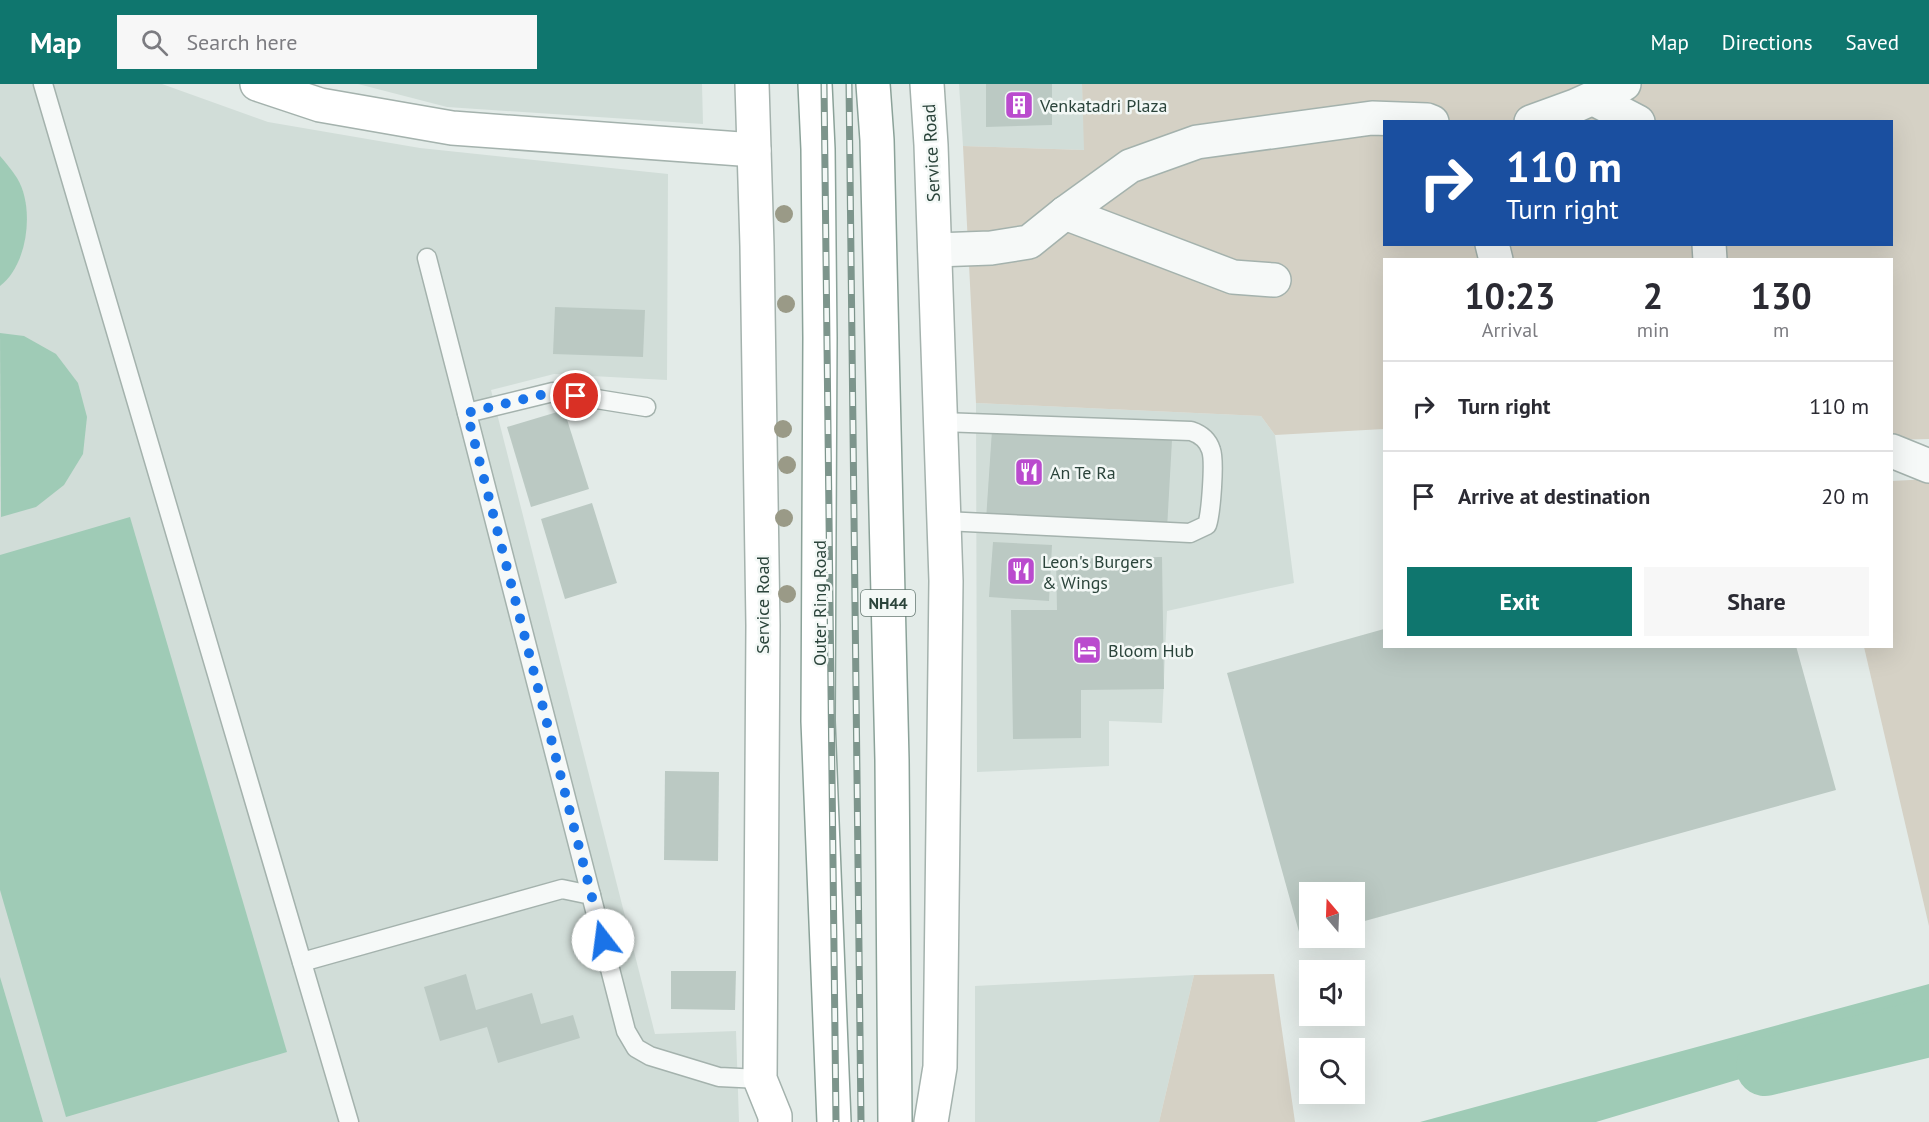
<!DOCTYPE html>
<html lang="en">
<head>
<meta charset="utf-8">
<style>
  body { margin:0; font-family:"PT Sans",sans-serif; background:#f7f7f7; color:#2b2b33; height:100vh; display:flex; flex-direction:column; font-size:22px; white-space:nowrap }
  * { box-sizing:border-box; margin:0 }
  p { font-size:20px; color:#7c7c81 }
  .icon { flex:none; width:33px; height:33px; fill:none; stroke:currentColor; stroke-width:2; stroke-linecap:round; stroke-linejoin:round }
  .map { position:relative; flex:1; overflow:hidden }
  .details { position:absolute; left:1383px; top:174px; width:510px; height:390px; display:flex; flex-direction:column; background:#fff; border-radius:0px; box-shadow:0 6px 24px #0002 }
  .details>* { flex:none }
  .hud { position:absolute; left:1383px; top:36px; width:510px; height:126px; border-radius:0px; box-shadow:0 6px 24px #0002; background:#1a4fa0; color:#fff; overflow:hidden }
  .needle { width:39px; rotate:341deg }
  .tools { position:absolute; left:1299px; top:798px; display:grid; gap:12px }
  .tools a { display:grid; place-items:center; width:66px; height:66px; border-radius:0px; background:#fff; box-shadow:0 6px 24px #0002; font-size:30px }
  .pin { position:absolute; display:grid; place-items:center; width:51px; height:51px; color:#fff; margin:-26px; border:3px solid #fff; border-radius:50%; box-shadow:0 2px 6px #0007 }
  .me { position:absolute; width:66px; margin:-33px; rotate:345deg; stroke-linejoin:round; filter:drop-shadow(0 0 4px #0008) }
  .turn { display:flex; align-items:center; gap:21px; height:126px; padding:0 24px; font-size:27px }
  .turn .icon { width:78px; height:78px; stroke-width:2.5 }
  .turn b { display:block; font-size:42px; line-height:51px }
  .eta { display:flex; justify-content:space-evenly; align-items:center; height:102px; text-align:center }
  .eta b { font-size:36px; font-weight:800; line-height:42px }
  .cta { display:flex; gap:12px; margin-top:auto; padding:12px 24px }
  .cta a { flex:1; height:69px; border-radius:0px; background:#0f766e; color:#fff; font-size:24px; font-weight:800; line-height:69px; text-align:center }
  .cta a+a { background:#f7f7f7; color:#2b2b33 }
  ul { padding:0; list-style:none }
  li { display:flex; align-items:center; gap:18px; height:90px; padding:0 24px; border-top:2px solid #e1e1e2 }
  li div { flex:1 }
  li b { display:block; font-size:22px }
  li em { font-style:normal }
  header { display:flex; align-items:center; gap:36px; box-sizing:border-box; height:84px; padding:0 30px; background:#0f766e; color:#fff }
  header strong { font-size:28px }
  nav { display:flex; gap:33px; margin-inline-start:auto; font-size:21px }
  .search { width:420px; height:54px; background:#f7f7f7; display:flex; align-items:center; gap:15px; box-sizing:border-box; padding:0 21px; border-radius:0px; color:#7c7c81; font-size:22px }
  .map>svg:first-child { display:block }
  .built { fill:#d1ddd8 }
  .green { fill:#d5d1c5; fill-rule:evenodd }
  .water { fill:#9fcbb6 }
  .lines { fill:none; stroke-linecap:round; stroke-linejoin:round }
  .river { stroke:#9fcbb6; stroke-width:58 }
  .building { fill:#bbc9c3 }
  .lane-casing { stroke:#a4b2ad; stroke-width:21 }
  .street-casing { stroke:#a4b2ad; stroke-width:36 }
  .secondary-casing { stroke:#a4b2ad; stroke-width:36 }
  .highway-casing { stroke:#8ba299; stroke-width:36 }
  .lane { stroke:#f6f9f8; stroke-width:18 }
  .street { stroke:#f6f9f8; stroke-width:33 }
  .secondary { stroke:#fff; stroke-width:33 }
  .highway { stroke:#fff; stroke-width:33 }
  .rail-casing { stroke:#7d958c; stroke-width:7 }
  .rail { stroke:#f3f8f6; stroke-width:4.5; stroke-dasharray:14; stroke-linecap:butt }
  .tree { fill:#9a9a87 }
  .route { stroke:#1a73e8; stroke-width:10; stroke-dasharray:0 18 }
  .labels { text-anchor:middle; dominant-baseline:central; stroke-width:5; stroke-linejoin:round; paint-order:stroke }
  .shield { fill:#f3f8f6; stroke:#677a73; stroke-width:1.5 }
  .shield-label { font-size:16px; font-weight:bold; fill:#2b443b }
  .poi-label { font-size:18px; fill:#2b443b; stroke:#f3f8f6; text-anchor:start }
  .street-label { font-size:18px; fill:#2b443b; stroke:#f3f8f6 }
</style>
</head>
<body>
<header>
<strong>Map</strong>
<div class="search"><svg class="icon" aria-label="search" viewBox="0 0 24 24"><circle cx="10" cy="10" r="6"/><path d="M15 15l6 6"/></svg>Search here</div>
<nav><a>Map</a><a>Directions</a><a>Saved</a></nav>
</header>
<div class="map">
<svg width="1929" height="1038" viewBox="0 0 1929 1038">
  <rect width="100%" height="100%" fill="#e3ebe8"/>
  <g class="built">
    <path d="M0,0H162L268,38L420,64L668,90L667,296L554,290L491,306L655,950L736,947L739,1038H0Z"/>
    <path d="M358,0H702L703,40L447,23Z"/>
    <path d="M959,0H1082L1085,66L963,62Z"/>
    <path d="M976,319L1261,332L1275,351L1294,499L1167,527L1162,639L1109,637V682L977,688Z"/>
    <path d="M1194,891L1159,1038H975V902Z"/>
  </g>
  <g class="green">
    <path d="M1082,0H1929V355L1892,356V176H1384V345L1275,351L1261,332L976,319L963,62L1084,66ZM1384,38H1892V160H1384Z"/>
    <path d="M1929,395V842L1864,563L1892,562V397Z"/>
    <path d="M1274,890L1295,1038H1159L1194,891Z"/>
  </g>
  <g class="water">
    <path d="M0,72C6,79 12,86 17,94C35,123 28,181 0,202Z"/>
    <path d="M0,249L24,252L56,270L78,299L87,333L83,370L64,401L36,423L1,433Z"/>
    <path d="M130,433L287,968L66,1033L0,806V471Z"/>
    <path d="M0,893L43,1038H0Z"/>
    <path d="M1929,900V941L1900,947L1596,1038H1420Z"/>
  </g>
  <g class="lines">
    <path class="river" d="M1765,983L1929,944"/>
  </g>
  <g class="building">
    <path d="M986,0H1052V41L986,43Z"/>
    <path d="M555,223L645,226L643,273L553,270Z"/>
    <path d="M564,326L589,405L531,423L507,343Z"/>
    <path d="M992,346L1172,356L1167,445L986,436Z"/>
    <path d="M592,419L617,499L565,515L541,435Z"/>
    <path d="M993,458L1052,461L1049,517L989,513Z"/>
    <path d="M1162,473L1164,605L1081,606V654L1013,655L1011,526H1057L1056,475Z"/>
    <path d="M1384,545V562H1796L1836,706L1354,840V808H1310V852L1301,855L1227,589Z"/>
    <path d="M665,687L719,688L718,777L664,776Z"/>
    <path d="M671,887H736L735,926L671,925Z"/>
    <path d="M466,890L476,926L532,909L541,940L573,931L580,954L498,979L487,943L440,957L424,903Z"/>
  </g>
  <g class="lines">
    <g class="lane-casing">
      <g id="lane">
        <path d="M43,0L349,1038"/>
        <path d="M427,174L591,811"/>
        <path d="M467,329L553,308L646,323"/>
        <path d="M941,338L1191,347C1200,350 1208,356 1211,366C1215,377 1211,429 1207,441L1190,449L944,437"/>
        <path d="M302,878L562,805L591,811L626,947L636,964L650,972L719,993L760,995"/>
      </g>
    </g>
    <g class="street-casing">
      <g id="street">
        <path d="M1594,15L1638,38"/>
        <path d="M1531,38L1575,22L1624,0"/>
        <path d="M1065,129L1233,193L1274,196"/>
        <path d="M1492,160L1496,176"/>
        <path d="M1709,160L1710,176"/>
        <path d="M935,166L991,164L1029,158L1065,129L1130,82L1197,58L1372,34L1427,36L1432,38"/>
        <path d="M1892,367L1929,382"/>
      </g>
    </g>
    <g class="secondary-casing">
      <g id="secondary">
        <path d="M257,0L320,21L452,44L754,66"/>
        <path d="M752,0L757,162L763,541L760,995L775,1032V1038"/>
        <path d="M927,0L931,61L946,497L940,983L931,1038"/>
      </g>
    </g>
    <g class="highway-casing">
      <g id="highway">
        <path d="M815,0L818,65L820,254L818,637L834,1038"/>
        <path d="M873,0L877,56L892,676L895,1038"/>
      </g>
    </g>
    <use href="#lane" class="lane"/>
    <use href="#street" class="street"/>
    <use href="#secondary" class="secondary"/>
    <use href="#highway" class="highway"/>
    <g class="rail-casing">
      <g id="rail">
        <path d="M824,0L836,1038"/>
        <path d="M849,0L861,1038"/>
      </g>
    </g>
    <use href="#rail" class="rail"/>
  </g>
  <g class="tree">
    <circle cx="784" cy="130" r="9"/>
    <circle cx="786" cy="220" r="9"/>
    <circle cx="783" cy="345" r="9"/>
    <circle cx="787" cy="381" r="9"/>
    <circle cx="784" cy="434" r="9"/>
    <circle cx="787" cy="510" r="9"/>
  </g>
  <g class="lines">
    <path class="route" d="M576,312L553,308L467,329L603,856"/>
  </g>
  <defs>
    <g id="building-square" transform="scale(1.5)"><rect x="-9" y="-9" width="18" height="18" rx="4" fill="#ba4bce" stroke="#f3f8f6"/><path d="M-4-6H4V6H1V3H-1V6H-4ZM-2.5-4.3h1.7v1.8h-1.7ZM.8-4.3h1.7v1.8H.8ZM-2.5-1h1.7V.8h-1.7ZM.8-1h1.7V.8H.8Z" fill="#fff"/></g>
    <g id="restaurant-square" transform="scale(1.5)"><rect x="-9" y="-9" width="18" height="18" rx="4" fill="#ba4bce" stroke="#f3f8f6"/><path d="M-5-6h1v4h1v-4h1v4h1v-4h1v5L-1.5 .5V6h-2V.5L-5-1ZM5-6V6H3V1.5H1.5Q1.5-4 5-6Z" fill="#fff"/></g>
    <g id="hotel-square" transform="scale(1.5)"><rect x="-9" y="-9" width="18" height="18" rx="4" fill="#ba4bce" stroke="#f3f8f6"/><path d="M-6-4.5h1.5V1H6V5H4.5V3h-9V5H-6ZM-4 0a1.8 1.8 0 1 1 3.6 0ZM.5 0V-2.5h3Q6-2.5 6 0Z" fill="#fff"/></g>
  </defs>
  <g fill-rule="evenodd">
    <use href="#building-square" x="1019" y="21"/>
    <use href="#restaurant-square" x="1029" y="388"/>
    <use href="#restaurant-square" x="1021" y="487"/>
    <use href="#hotel-square" x="1087" y="566"/>
  </g>
  <g class="labels">
    <rect class="shield" x="861" y="506" width="54" height="26" rx="4.5"/>
    <g class="shield-label">
      <text x="888" y="519">NH44</text>
    </g>
    <g class="poi-label">
      <text x="1040" y="21">Venkatadri Plaza</text>
      <text x="1050" y="388">An Te Ra</text>
      <text x="1042" y="477">Leon's Burgers<tspan x="1042" dy="21">&amp; Wings</tspan></text>
      <text x="1108" y="566">Bloom Hub</text>
    </g>
    <g class="street-label">
      <text transform="translate(931 69) rotate(-93)">Service Road</text>
      <text transform="translate(819 519) rotate(-90)">Outer Ring Road</text>
      <text transform="translate(762 521) rotate(-90)">Service Road</text>
    </g>
  </g>
</svg>
<div class="tools">
<a><svg class="needle" viewBox="-14 -14 28 28"><path d="M0-13l5 13h-10z" fill="#e53935"/><path d="M0 13l5-13h-10z" fill="#7c7c81"/></svg></a>
<a><svg class="icon" aria-label="sound" viewBox="0 0 24 24"><path d="M4 9h4l5-4v14l-5-4H4zM17 9q2 3 0 6"/></svg></a>
<a><svg class="icon" aria-label="search" viewBox="0 0 24 24"><circle cx="10" cy="10" r="6"/><path d="M15 15l6 6"/></svg></a>
</div>
<div class="pin" style="left:576px;top:312px;background:#d93025"><svg class="icon" aria-label="arrive" viewBox="0 0 24 24"><path d="M6 21V4h12l-3 4 3 4H6"/></svg></div>
<svg class="me" style="left:603px;top:856px" viewBox="-20 -20 40 40"><circle r="19" fill="#fff"/><path d="M0-13L10 11 0 6-10 11z" fill="#1a73e8"/></svg>
<div class="hud">
<div class="turn"><svg class="icon" aria-label="right" viewBox="0 0 24 24"><path d="M7 20v-9h11M14 6l5 5-5 5"/></svg><div><b>110 m</b>Turn right</div></div>
</div>
<section class="details">
<div class="eta">
<div><b>10:23</b><p>Arrival</p></div>
<div><b>2</b><p>min</p></div>
<div><b>130</b><p>m</p></div>
</div>
<ul>
<li><svg class="icon" aria-label="right" viewBox="0 0 24 24"><path d="M7 20v-9h11M14 6l5 5-5 5"/></svg><div><b>Turn right</b></div><em>110 m</em></li>
<li><svg class="icon" aria-label="arrive" viewBox="0 0 24 24"><path d="M6 21V4h12l-3 4 3 4H6"/></svg><div><b>Arrive at destination</b></div><em>20 m</em></li>
</ul>
<div class="cta"><a>Exit</a><a>Share</a></div>
</section>
</div>
</body>
</html>
